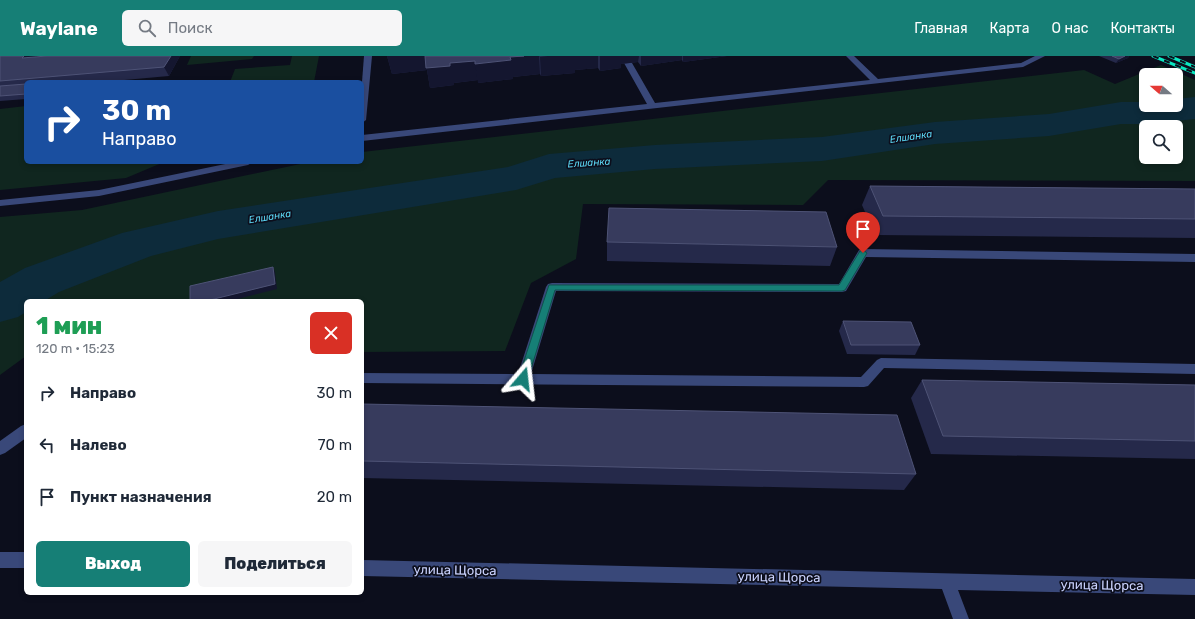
<!DOCTYPE html>
<html lang="ru">
<head>
<meta charset="utf-8">
<style>
  body { margin:0; font-family:Rubik,sans-serif; background:#f6f6f7; color:#1f2937; height:100vh; display:flex; flex-direction:column; font-size:15px; white-space:nowrap }
  * { box-sizing:border-box; margin:0 }
  p { font-size:13px; color:#747a83 }
  .icon { flex:none; width:22px; height:22px; fill:none; stroke:currentColor; stroke-width:2; stroke-linecap:round; stroke-linejoin:round }
  .map { position:relative; flex:1; overflow:hidden }
  .sheet { position:absolute; left:24px; top:243px; width:340px; height:296px; display:flex; flex-direction:column; background:#fff; border-radius:6px; box-shadow:0 2px 6px #0003 }
  .sheet>* { flex:none }
  .hud { position:absolute; left:24px; top:24px; width:340px; height:84px; border-radius:6px; box-shadow:0 2px 6px #0003; background:#1a4fa0; color:#fff; overflow:hidden }
  .needle { width:26px; rotate:290deg }
  .tools { position:absolute; left:1139px; top:12px; display:grid; gap:8px }
  .tools a { display:grid; place-items:center; width:44px; height:44px; border-radius:6px; background:#fff; box-shadow:0 2px 6px #0003; font-size:20px }
  .pin { position:absolute; display:grid; place-items:center; width:34px; height:34px; color:#fff; margin:-41px -17px; border-radius:50% 50% 50% 0; rotate:-45deg; box-shadow:0 0 4px #0007 }
  .pin .icon { rotate:45deg }
  .me { position:absolute; width:44px; margin:-22px; rotate:17deg; stroke-linejoin:round; filter:drop-shadow(0 0 3px #0008) }
  .turn { display:flex; align-items:center; gap:14px; height:84px; padding:0 12px; font-size:18px }
  .turn .icon { width:52px; height:52px; stroke-width:2.5 }
  .turn b { display:block; font-size:28px; line-height:34px }
  .round { display:grid; place-items:center; flex:none; width:42px; height:42px; border-radius:6px; background:#f6f6f7 }
  .head { display:flex; align-items:center; justify-content:space-between; height:68px; padding:0 12px }
  h1 { font-size:24px; font-weight:800; line-height:30px; color:#1e9e55 }
  .primary-button { display:flex; gap:8px; margin-top:auto; padding:8px 12px }
  .primary-button a { flex:1; height:46px; border-radius:6px; background:#167f76; color:#fff; font-size:16px; font-weight:800; line-height:46px; text-align:center }
  .primary-button a+a { background:#f6f6f7; color:#1f2937 }
  ul { padding:0; list-style:none }
  li { display:flex; align-items:center; gap:12px; height:52px; padding:0 12px }
  li div { flex:1 }
  li b { display:block; font-size:15px }
  li em { font-style:normal }
  header { display:flex; align-items:center; gap:24px; box-sizing:border-box; height:56px; padding:0 20px; background:#167f76; color:#fff }
  header strong { font-size:19px }
  nav { display:flex; gap:22px; margin-inline-start:auto; font-size:14px }
  .search { width:280px; height:36px; background:#f6f6f7; display:flex; align-items:center; gap:10px; box-sizing:border-box; padding:0 14px; border-radius:6px; color:#747a83; font-size:15px }
  .map>svg:first-child { display:block }
  .green { fill:#10261f; fill-rule:evenodd }
  .lines { fill:none; stroke-linecap:round; stroke-linejoin:round }
  .river { fill:#0d2b3b; fill-rule:evenodd }
  .minor { fill:#394879; fill-rule:evenodd }
  .rail-casing { stroke:#0be8c2; stroke-width:3 }
  .rail { stroke:#0c0e1c; stroke-width:2; stroke-dasharray:6; stroke-linecap:butt }
  .wall { fill:#25294a }
  .shaded-wall { fill:#14162f }
  .building { fill:#373b5d; stroke:#4e5376 }
  .route { fill:#167f76; stroke:#0e534d }
  .labels { text-anchor:middle; dominant-baseline:central; stroke-width:3.5; stroke-linejoin:round; paint-order:stroke }
  .far-water-label { font-size:10px; font-style:italic; fill:#5ddaf7; stroke:#0c0e1c }
  .near-street-label { font-size:13px; fill:#cad2fd; stroke:#0c0e1c }
</style>
</head>
<body>
<header>
<strong>Waylane</strong>
<div class="search"><svg class="icon" aria-label="search" viewBox="0 0 24 24"><circle cx="10" cy="10" r="6"/><path d="M15 15l6 6"/></svg>Поиск</div>
<nav><a>Главная</a><a>Карта</a><a>О нас</a><a>Контакты</a></nav>
</header>
<div class="map">
<svg width="1195" height="563" viewBox="0 0 1195 563">
  <rect width="100%" height="100%" fill="#0c0e1c"/>
  <g class="green">
    <path d="M191,0H254L252,3L187,9Z"/>
    <path d="M292,0H319L314,26H230L235,13L290,9Z"/>
    <path d="M1161,9L1195,24V125L828,124L803,149L583,148L576,203L531,227L505,295L362,296V245H26V300L0,319V161L82,154L310,106H362V96L1084,14L1115,28ZM1146,19H1176V49H1146ZM1146,71H1176V101H1146Z"/>
    <path d="M26,50V106H164L126,122L0,134V53Z"/>
  </g>
  <g class="lines">
    <path class="river" d="M1195,41V63L1148,68H1121L1049,80L935,88L822,105L655,113L555,122L516,134L218,183L151,200L59,236L44,245H26V256L18,261L0,266V226L25,212L122,177L218,155L508,111L549,98L655,89L822,81L935,66L1049,58L1121,46H1146V49H1176V43Z"/>
    <g class="minor">
      <path d="M364,0H372L366,64L362,67V26Z"/>
      <path d="M846,0H854L878,23L1021,7L1035,0H1045L1023,11L362,85V79L647,48L624,7L628,5L632,7L655,47L870,24Z"/>
      <path d="M235,106H253L248,109L99,140L0,150V144L99,134Z"/>
      <path d="M863,193L1195,198V206L866,201L846,235L842,236L556,235L531,318L861,321L877,304L881,302L1195,308V318L884,312L868,330L864,331L362,327V317L518,318L546,231L548,228L552,227L839,228L859,194Z"/>
      <path d="M26,368V382L5,397L0,399V385L21,370Z"/>
      <rect x="0" y="496" width="26" height="16"/>
      <path d="M362,504L1195,523V539L958,534L969,563H953L942,533L362,520Z"/>
    </g>
    <g class="rail-casing">
      <g id="rail">
        <path d="M1153,0L1195,17"/>
        <path d="M1169,0L1195,11"/>
      </g>
    </g>
    <use href="#rail" class="rail"/>
  </g>
  <g class="wall">
    <path d="M0,0H36L35,1L47,0H180L169,20L102,26H26V43L0,45Z"/>
    <path d="M387,0H727L683,6L682,4L641,10L638,6L621,8V12L600,15L598,12L575,14V17L541,20L540,18L513,21V23L478,27V24L454,27V29L430,32L427,14L392,18Z"/>
    <path d="M1099,0H1129L1128,2L1116,7Z"/>
    <path d="M870,130L1195,133V182L875,179L862,149Z"/>
    <path d="M607,186L837,191L830,210L607,205Z"/>
    <path d="M843,265L920,289L915,299L847,298L839,275Z"/>
    <path d="M922,324L1195,329V403L931,398L911,342Z"/>
    <path d="M362,348L916,418L904,434L362,422Z"/>
  </g>
  <g class="shaded-wall">
    <path d="M24,0H36L28,11L22,2Z"/>
    <path d="M171,0H180L169,20L164,11Z"/>
    <path d="M387,0H427L450,7L475,5L478,24L454,27V29L430,32L427,14L392,18Z"/>
    <path d="M524,0H539L540,18L513,21V23L478,27L475,8L510,1Z"/>
    <path d="M548,0H598V12L575,14V17L541,20L540,1Z"/>
    <path d="M600,0H639L638,6L621,8V12L600,15Z"/>
    <path d="M641,0H682V4L641,10Z"/>
    <path d="M683,0H727L683,6Z"/>
    <path d="M1125,0H1129L1128,2L1116,7L1119,3Z"/>
    <path d="M273,211L275,216L277,233L230,245H206Z"/>
  </g>
  <g class="building">
    <path d="M0,0H24L22,2L47,0H171L164,11L0,25Z"/>
    <path d="M425,0H524L510,1L511,4L475,8V5L450,7V10L426,12Z"/>
    <path d="M1112,0H1125L1119,3Z"/>
    <path d="M26,28V38L0,40V30Z"/>
    <path d="M870,130L1195,133V163L883,160Z"/>
    <path d="M609,152L826,156L837,191L607,186Z"/>
    <path d="M273,211L275,228L206,245H190V230Z"/>
    <path d="M843,265L911,266L920,289H851Z"/>
    <path d="M922,324L1195,329V385L943,380Z"/>
    <path d="M362,348L897,359L916,418L362,405Z"/>
  </g>
  <path class="route" d="M863,194L867,197L845,234L842,235L555,234L528,323L526,326H519L518,323L549,229H839L860,195Z"/>
  <g class="labels">
    <g class="far-water-label">
      <text transform="translate(911 81) rotate(-8)">Елшанка</text>
      <text transform="translate(589 107) rotate(-4)">Елшанка</text>
      <text transform="translate(270 161) rotate(-9)">Елшанка</text>
    </g>
    <g class="near-street-label">
      <text transform="translate(455 514) rotate(1)">улица Щорса</text>
      <text transform="translate(779 521) rotate(1)">улица Щорса</text>
      <text transform="translate(1102 529) rotate(1)">улица Щорса</text>
    </g>
  </g>
</svg>
<div class="tools">
<a><svg class="needle" viewBox="-14 -14 28 28"><path d="M0-13l5 13h-10z" fill="#e53935"/><path d="M0 13l5-13h-10z" fill="#747a83"/></svg></a>
<a><svg class="icon" aria-label="search" viewBox="0 0 24 24"><circle cx="10" cy="10" r="6"/><path d="M15 15l6 6"/></svg></a>
</div>
<div class="pin" style="left:863px;top:197px;background:#d93025"><svg class="icon" aria-label="arrive" viewBox="0 0 24 24"><path d="M6 21V4h12l-3 4 3 4H6"/></svg></div>
<svg class="me" style="left:523px;top:323px" viewBox="-20 -20 40 40"><path d="M0-17L14 15 0 8-14 15z" fill="#167f76" stroke="#fff" stroke-width="4"/></svg>
<div class="hud">
<div class="turn"><svg class="icon" aria-label="right" viewBox="0 0 24 24"><path d="M7 20v-9h11M14 6l5 5-5 5"/></svg><div><b>30 m</b>Направо</div></div>
</div>
<section class="sheet">
<div class="head"><div><h1>1 мин</h1><p>120 m · 15:23</p></div><a class="round" style="background:#d93025;color:#fff"><svg class="icon" aria-label="close" viewBox="0 0 24 24"><path d="M6 6l12 12M18 6L6 18"/></svg></a></div>
<ul>
<li><svg class="icon" aria-label="right" viewBox="0 0 24 24"><path d="M7 20v-9h11M14 6l5 5-5 5"/></svg><div><b>Направо</b></div><em>30 m</em></li>
<li><svg class="icon" aria-label="left" viewBox="0 0 24 24"><path d="M17 20v-9H6M10 6l-5 5 5 5"/></svg><div><b>Налево</b></div><em>70 m</em></li>
<li><svg class="icon" aria-label="arrive" viewBox="0 0 24 24"><path d="M6 21V4h12l-3 4 3 4H6"/></svg><div><b>Пункт назначения</b></div><em>20 m</em></li>
</ul>
<div class="primary-button"><a>Выход</a><a>Поделиться</a></div>
</section>
</div>
</body>
</html>
